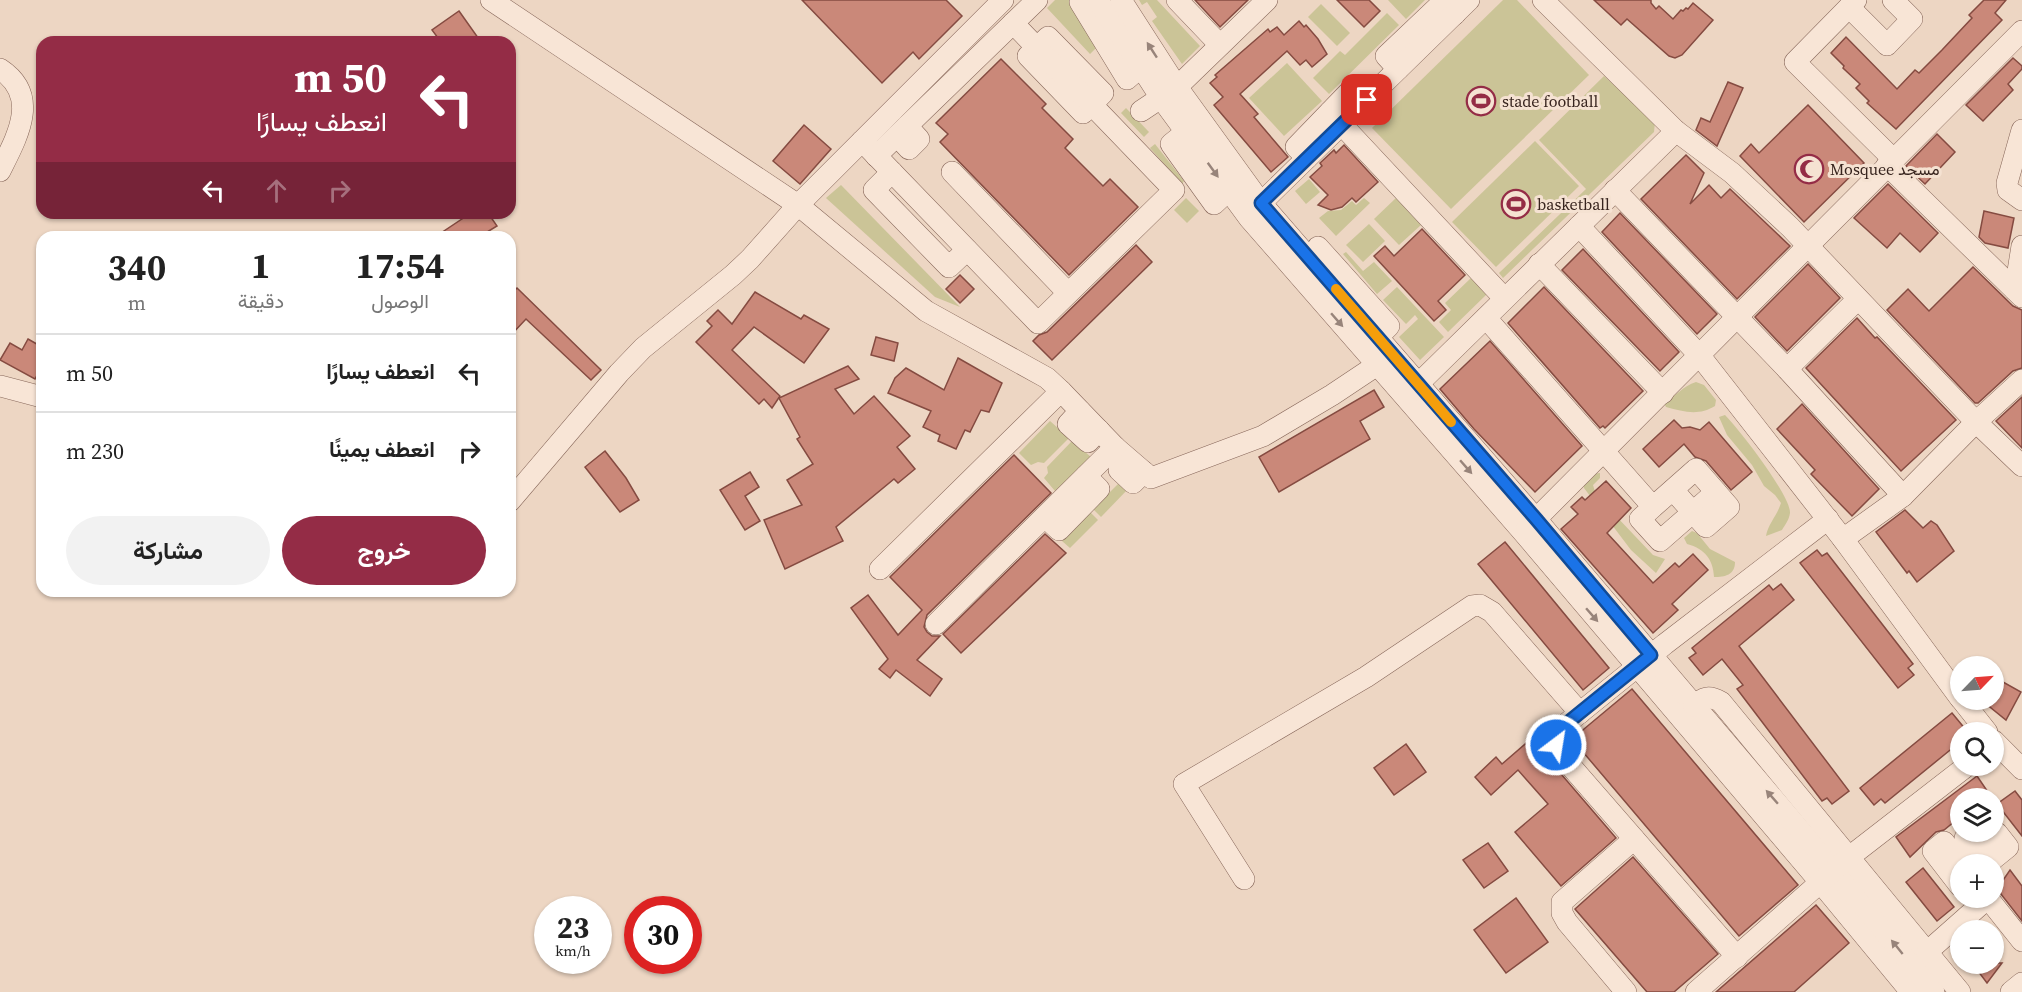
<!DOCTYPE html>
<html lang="ar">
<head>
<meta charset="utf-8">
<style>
  body { margin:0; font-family:"Source Serif 4",Vazirmatn,serif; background:#f2f2f2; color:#222; direction:rtl; height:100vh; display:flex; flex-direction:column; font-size:22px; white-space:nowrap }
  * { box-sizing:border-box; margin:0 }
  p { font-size:20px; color:#767676 }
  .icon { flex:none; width:33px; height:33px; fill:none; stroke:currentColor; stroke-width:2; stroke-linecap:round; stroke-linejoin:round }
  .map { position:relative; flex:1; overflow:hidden; direction:ltr }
  .drawer { position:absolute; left:36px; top:231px; width:480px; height:366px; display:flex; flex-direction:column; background:#fff; border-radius:18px; box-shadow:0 2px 4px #0004; direction:rtl }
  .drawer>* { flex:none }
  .top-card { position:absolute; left:36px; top:36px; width:480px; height:183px; border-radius:18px; box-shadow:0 2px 4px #0004; direction:rtl; background:#942c46; color:#fff; overflow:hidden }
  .needle { width:39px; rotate:65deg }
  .fabs { position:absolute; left:1950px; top:656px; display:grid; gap:12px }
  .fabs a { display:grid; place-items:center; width:54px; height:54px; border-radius:50%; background:#fff; box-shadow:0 2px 4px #0004; font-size:30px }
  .speed { position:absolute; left:534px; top:896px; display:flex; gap:12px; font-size:30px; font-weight:700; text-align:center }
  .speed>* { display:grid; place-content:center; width:78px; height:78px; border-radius:50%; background:#fff; box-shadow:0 2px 4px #0004; line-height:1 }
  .speed small { font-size:15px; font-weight:400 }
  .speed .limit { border:9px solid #d22; background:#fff; color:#111 }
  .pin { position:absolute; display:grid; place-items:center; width:51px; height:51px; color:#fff; margin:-26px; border-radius:12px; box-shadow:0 3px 9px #0006 }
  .me { position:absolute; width:66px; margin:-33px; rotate:31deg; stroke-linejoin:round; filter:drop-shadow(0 0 4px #0008) }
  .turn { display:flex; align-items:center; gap:21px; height:126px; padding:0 30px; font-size:27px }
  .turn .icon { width:78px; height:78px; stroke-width:2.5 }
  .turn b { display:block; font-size:42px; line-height:51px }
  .lanes { display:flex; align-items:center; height:57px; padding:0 30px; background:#0003; justify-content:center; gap:30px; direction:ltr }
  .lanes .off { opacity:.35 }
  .eta { display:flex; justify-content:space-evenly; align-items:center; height:102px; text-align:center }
  .eta b { font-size:36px; font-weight:700; line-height:42px }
  .action { display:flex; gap:12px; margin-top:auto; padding:12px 30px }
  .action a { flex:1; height:69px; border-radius:36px; background:#942c46; color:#fff; font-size:24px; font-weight:700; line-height:69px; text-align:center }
  .action a+a { background:#f2f2f2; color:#222 }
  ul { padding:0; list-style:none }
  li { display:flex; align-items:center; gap:18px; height:78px; padding:0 30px; border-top:2px solid #e0e0e0 }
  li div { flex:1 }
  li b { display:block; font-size:22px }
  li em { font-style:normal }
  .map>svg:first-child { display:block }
  .green { fill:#cbc497 }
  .building { fill:#ca8879; stroke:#854b41; stroke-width:1.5 }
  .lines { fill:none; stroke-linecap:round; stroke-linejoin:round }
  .minor-casing { stroke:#87675a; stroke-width:22 }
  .minor { stroke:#f8e5d6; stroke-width:21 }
  .oneway { fill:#98847a }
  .route-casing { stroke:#114b97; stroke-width:15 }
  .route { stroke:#1a73e8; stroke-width:10 }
  .slow { stroke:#f59e0b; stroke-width:10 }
  .labels { text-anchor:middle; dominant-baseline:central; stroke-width:6; stroke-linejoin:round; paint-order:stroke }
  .poi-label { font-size:16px; fill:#37241e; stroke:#f5e2d2; text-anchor:start }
</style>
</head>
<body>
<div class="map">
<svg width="2022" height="992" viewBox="0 0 2022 992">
  <rect width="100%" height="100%" fill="#edd6c3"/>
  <g class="green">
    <path d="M1055,0H1071L1069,2L1096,48L1090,54L1047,8Z"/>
    <path d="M1139,0H1157L1200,46L1182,64L1152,21L1157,17L1147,2L1142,5Z"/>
    <path d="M1388,0H1425L1406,19Z"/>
    <path d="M1503,0H1517L1589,75L1451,209L1372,128Z"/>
    <path d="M1321,4L1350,33L1337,46L1308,17Z"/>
    <path d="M1387,13L1399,25L1329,94L1313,78L1340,51L1345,55Z"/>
    <path d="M1287,63L1322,101L1284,136L1249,98Z"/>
    <path d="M1604,76L1655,122L1654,132L1503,278L1499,273L1586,189L1539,140Z"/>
    <path d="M1126,108L1149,132L1144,137L1121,113Z"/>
    <path d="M1535,141L1579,186L1496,267L1452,222Z"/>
    <path d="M1155,144L1184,181L1182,184L1150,148Z"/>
    <path d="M1309,179L1320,192L1306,204L1295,191Z"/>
    <path d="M841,185L960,307L935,297L826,198Z"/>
    <path d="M1186,198L1199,211L1187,223L1174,210Z"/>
    <path d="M1364,198L1370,203L1336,236L1319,218L1328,211L1341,210L1352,201L1356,205Z"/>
    <path d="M1396,198L1421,225L1399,245L1374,219Z"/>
    <path d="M1369,224L1385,241L1363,262L1346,245Z"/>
    <path d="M1346,252L1363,271L1374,262L1392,281L1377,294L1343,254Z"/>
    <path d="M1471,278L1487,294L1448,332L1439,322L1451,310L1445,303Z"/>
    <path d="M1397,287L1444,337L1420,360L1399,337L1418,319L1415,315L1406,324L1383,300Z"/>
    <path d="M1696,382L1704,385L1716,400L1715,406C1699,416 1684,412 1666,407L1664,403C1676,396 1683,386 1696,382Z"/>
    <path d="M1725,415C1739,429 1791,496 1790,513C1789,520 1785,525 1782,530L1766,536C1768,524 1777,516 1781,503L1775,495L1764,486L1752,465L1727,435L1719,417Z"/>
    <path d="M1050,421L1069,438L1044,463L1038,462L1031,465L1019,453Z"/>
    <path d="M1072,441L1091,457L1055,491L1044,478L1048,473L1047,467Z"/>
    <path d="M1600,473V478L1593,485L1596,495L1653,555L1665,559L1656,573L1631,550L1584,488L1583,483L1591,474Z"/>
    <path d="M1121,481L1129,488L1101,517L1093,509Z"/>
    <path d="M1090,512L1098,520L1070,548L1062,541Z"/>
    <path d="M1692,531L1697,533L1710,549L1735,562C1735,575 1725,577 1714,577C1713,559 1705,549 1687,544L1684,538Z"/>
  </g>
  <g class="building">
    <path d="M802,0H946L962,16L919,59L913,52L882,83Z"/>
    <path d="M1195,0H1248L1220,27Z"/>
    <path d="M1337,0H1369L1380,11L1364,27Z"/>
    <path d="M1594,0H1651V3L1656,9L1659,6L1673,19L1681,10L1683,11L1686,8L1688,9L1693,3L1713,20L1682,55L1675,58L1669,56L1627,19L1621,25Z"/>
    <path d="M1984,0H2006L1995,13L2002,20L1896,129L1867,103L1869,101L1856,88L1860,84L1843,68L1844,66L1831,53L1846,37L1897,89L1915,70L1919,73L1942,50L1972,18L1969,15Z"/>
    <path d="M459,11L481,42H441L432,30Z"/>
    <path d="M1299,21L1304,27L1306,25L1318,39L1327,54L1312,67L1306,60L1300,65L1287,51L1240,94L1258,114L1254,117L1288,157L1271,172L1214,105L1223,97L1210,83L1217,77L1215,75L1268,29L1270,32L1277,27L1284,35Z"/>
    <path d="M2013,58L2022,66V69L2008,84L2013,90L1983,121L1966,105Z"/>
    <path d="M1001,59L1046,104L1042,108L1073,139L1065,148L1103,186L1110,179L1138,207L1069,275L940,142L948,134L936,123Z"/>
    <path d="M1728,82L1743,88L1717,146L1696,130L1701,118L1710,122Z"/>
    <path d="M1808,105L1864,163L1804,222L1740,156L1751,144L1759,153Z"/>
    <path d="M804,125L831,149L800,184L773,161Z"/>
    <path d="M1937,134L1955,152L1925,184L1906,166Z"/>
    <path d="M1344,145L1378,182L1356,202L1352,198L1342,207L1331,210L1318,205L1328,195L1310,177L1322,166L1320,163L1334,150L1336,153Z"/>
    <path d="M1686,155L1704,173L1690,204L1709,185L1721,198L1730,189L1790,246L1737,299L1641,199Z"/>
    <path d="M1888,184L1938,233L1920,252L1900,233L1887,248L1854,218Z"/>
    <path d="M1984,211L2014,218L2008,248L1985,243L1979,237Z"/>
    <path d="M471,213H488L497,226L479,237H435Z"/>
    <path d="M1620,213L1717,314L1697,334L1602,232Z"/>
    <path d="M1422,229L1465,275L1438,301L1446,310L1434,321L1374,256L1385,246L1394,256Z"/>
    <path d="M1136,245L1152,262L1052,360L1033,341L1039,335L1047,332Z"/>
    <path d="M1583,249L1679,352L1660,371L1562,270Z"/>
    <path d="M1808,264L1840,298L1787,351L1755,317Z"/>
    <path d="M1973,267L2013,306L2022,310V368L2013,371L1978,403H1975L1887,310L1908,289L1929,311Z"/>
    <path d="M960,275L974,289L960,303L946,289Z"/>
    <path d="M1544,287L1643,391L1605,428L1603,426L1600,428L1508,323Z"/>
    <path d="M517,288L601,370L591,380L526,319L510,336V295Z"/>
    <path d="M755,292L801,319L804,315L829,329L804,363L754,327L732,350L780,396L772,408L764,399L759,404L696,342L712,326L707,321L718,310L732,324Z"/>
    <path d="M1857,318L1875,338L1877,337L1956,420L1901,471L1806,368Z"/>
    <path d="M876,337L898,343L894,361L871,355Z"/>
    <path d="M28,339L42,347V367L35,379L0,360L10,343L22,350Z"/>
    <path d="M1490,341L1582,446L1535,492L1474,429L1440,389Z"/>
    <path d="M958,358L1002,383L989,412L981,410L970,432L965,430L956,449L938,441L940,435L923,427L931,411L888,393L895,378L906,368L944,390Z"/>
    <path d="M848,366L859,379L835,389L854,414L874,396L910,436L897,447L915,469L898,483L894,479L836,527L843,541L785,569L764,520L802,505L787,480L813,464L797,439L800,437L779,398Z"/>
    <path d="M1374,390L1384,407L1360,421L1370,439L1279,492L1259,457Z"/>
    <path d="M2022,397V448L1996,421Z"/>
    <path d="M1802,404L1879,489L1852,516L1811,474L1815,470L1777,429Z"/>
    <path d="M1674,420L1682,428L1690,427L1700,430L1709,422L1752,472L1731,490L1706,461L1695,457L1684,444L1659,467L1643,449Z"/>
    <path d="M605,451L626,478L639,500L620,512L585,467Z"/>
    <path d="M1014,455L1051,493L927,615L924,627L927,632L932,636H940L917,660L942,679L930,696L896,670L890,678L879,669L888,659L851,608L868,595L898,635L922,610L890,577Z"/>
    <path d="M750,472L759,487L745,496L760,521L745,530L720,490Z"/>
    <path d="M1606,481L1631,508L1607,533L1653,583L1675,563L1679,567L1693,554L1708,570L1672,604L1678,610L1653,633L1561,529L1578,514L1571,507L1582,497L1585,500Z"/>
    <path d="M1905,510L1923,528L1931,521L1937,525L1954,551L1917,582L1909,571L1907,573L1876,532Z"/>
    <path d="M1045,534L1066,553L961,653L943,634Z"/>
    <path d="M1505,542L1609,668L1583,690L1478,564Z"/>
    <path d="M1817,550L1822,556L1827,553L1913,664L1908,668L1914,675L1898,688L1800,563Z"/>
    <path d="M1781,584L1794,600L1739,646L1849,791L1832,804L1827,798L1822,801L1750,706L1737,689L1743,685L1722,659L1703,675L1689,658L1696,653L1692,648L1769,585L1773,590Z"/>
    <path d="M1994,677L2021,692L2006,720L1980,699H1994Z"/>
    <path d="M1632,689L1798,885L1739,936L1572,739Z"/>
    <path d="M1952,713L1966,730L1960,732V742L1885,803L1881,799L1874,805L1860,788Z"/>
    <path d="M1531,739L1616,838L1561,886L1515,832L1548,804L1518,770L1491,795L1475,777L1496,757L1502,764Z"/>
    <path d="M1406,744L1426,772L1394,795L1374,768Z"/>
    <path d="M1977,776L1992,798H1960V817L1944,830L1936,832L1910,857L1896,837Z"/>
    <path d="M2015,791L2022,800V836L1997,804Z"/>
    <path d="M1488,843L1508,871L1484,888L1463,860Z"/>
    <path d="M1633,857L1718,954L1674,992H1647L1575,909Z"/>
    <path d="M1923,868L1954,907L1937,921L1906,882Z"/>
    <path d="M2010,870L2022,886V921L1997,889Z"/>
    <path d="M1516,898L1548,942L1506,973L1474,930Z"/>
    <path d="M1816,905L1849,943L1794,992H1716Z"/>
    <path d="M1972,963H2002L1987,983Z"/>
  </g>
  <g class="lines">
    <g class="minor-casing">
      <g id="minor">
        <path d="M491,0L798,205L926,311L1047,378L1061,391"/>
        <path d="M1083,0L1080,2L1127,79L1141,67"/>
        <path d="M1098,0L1161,98L1249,218L1523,532L1820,882L1911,992"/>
        <path d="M1121,0L1177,87L1261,203L1536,519L1834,870L1934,992"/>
        <path d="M1177,0L1220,45"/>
        <path d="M1543,0L1676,131L1732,173L1790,227L1976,422L2022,466"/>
        <path d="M1856,0L1795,62L1893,159"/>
        <path d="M1849,7L1887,45L1912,19L1893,0"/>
        <path d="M1048,37L1103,93L1083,113L1028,56Z"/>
        <path d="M0,69C41,96 17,137 0,171"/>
        <path d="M1398,69L1386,56L1443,2L1455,14"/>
        <path d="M1141,111L1177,87L1267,0"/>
        <path d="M1330,112L1504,298"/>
        <path d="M2022,130L2007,183L2008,190L2022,200"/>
        <path d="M1186,132L1171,144L1214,204L1228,191"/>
        <path d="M897,136L909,149L919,139L907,126"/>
        <path d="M862,141L1038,323L1174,190L1013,23"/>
        <path d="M876,156L1037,0"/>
        <path d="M1307,158L1296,147L1354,87L1367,100"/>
        <path d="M1887,165L2022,297"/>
        <path d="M892,172L874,190L949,267L967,250"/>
        <path d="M952,172L1068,293"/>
        <path d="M1615,190L1787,369L1903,496"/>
        <path d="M1253,213L1261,203L1469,0"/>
        <path d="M1579,226L1700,356L1843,539L1960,698"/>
        <path d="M1318,247L1389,326L1378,337"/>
        <path d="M1539,264L1663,393"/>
        <path d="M2015,290L2022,246"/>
        <path d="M1486,318L1653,507L1640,519L1660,541L1716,492L1696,469L1653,507"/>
        <path d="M1787,369L1858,299"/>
        <path d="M0,386L42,397"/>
        <path d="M1409,393L1676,131"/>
        <path d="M1080,411L1068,424L1088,442L1099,430"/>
        <path d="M1115,447L1151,478L1263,436L1332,395L1377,365"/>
        <path d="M1129,460L1119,470L1133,483L1144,472"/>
        <path d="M1673,490L1706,527L1729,507L1716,492"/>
        <path d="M510,501L619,373L643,348L733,275L750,259L798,205L1003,0"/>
        <path d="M1045,517L1059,530L1099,489L1086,476"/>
        <path d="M1527,528L2022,31"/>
        <path d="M1843,539L1903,496L1976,422L2022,380"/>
        <path d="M880,569L1061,391L1115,447L936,624"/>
        <path d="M1961,699L1987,732"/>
        <path d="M1694,706C1703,697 1709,695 1721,702L1960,992"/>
        <path d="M1994,741L2022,769"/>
        <path d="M1973,831L1965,838L1983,862"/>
        <path d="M1960,863L1997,833L2008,847L1987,864"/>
        <path d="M1244,879L1184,784L1366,677L1472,606L1480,605L1492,612L1580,713"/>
        <path d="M1960,886L1933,851L1944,842L1961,864"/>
        <path d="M1987,897L2022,941"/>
        <path d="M1927,952L1988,898"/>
        <path d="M1737,957L1562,756C1554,742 1555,736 1566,724L1665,644L1828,519"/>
        <path d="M1626,992L1567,922L1562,913V902L1634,839"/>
        <path d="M1696,992L1848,858L1968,765"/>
        <path d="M2011,992L2022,983"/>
      </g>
    </g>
    <use href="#minor" class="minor"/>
  </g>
  <defs><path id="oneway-solid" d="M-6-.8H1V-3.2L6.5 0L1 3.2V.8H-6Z" transform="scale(1.5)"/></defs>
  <g class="oneway">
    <use href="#oneway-solid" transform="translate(1152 50) rotate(-123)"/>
    <use href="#oneway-solid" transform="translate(1213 170) rotate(54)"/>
    <use href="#oneway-solid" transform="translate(1337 320) rotate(49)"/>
    <use href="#oneway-solid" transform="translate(1466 467) rotate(49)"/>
    <use href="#oneway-solid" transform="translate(1592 615) rotate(49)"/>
    <use href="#oneway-solid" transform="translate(1772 797) rotate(-131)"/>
    <use href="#oneway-solid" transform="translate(1897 947) rotate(-129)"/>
  </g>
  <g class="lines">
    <g class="route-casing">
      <path id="route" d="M1367,100L1261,203L1536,519L1651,655L1566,724L1557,734L1556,745"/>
    </g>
    <use href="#route" class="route"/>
    <path class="slow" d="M1336,289L1451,422"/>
  </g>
  <defs>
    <g id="stadium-ring" transform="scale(1.5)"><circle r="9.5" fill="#f5e2d2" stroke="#942c46" stroke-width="1.5"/><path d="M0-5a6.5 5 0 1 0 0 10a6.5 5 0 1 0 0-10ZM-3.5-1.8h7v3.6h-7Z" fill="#942c46"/></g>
    <g id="mosque-ring" transform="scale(1.5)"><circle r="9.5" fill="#f5e2d2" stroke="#942c46" stroke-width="1.5"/><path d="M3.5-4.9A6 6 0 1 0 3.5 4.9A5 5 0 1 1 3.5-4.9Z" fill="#942c46"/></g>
  </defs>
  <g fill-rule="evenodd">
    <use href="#stadium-ring" x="1481" y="101"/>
    <use href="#mosque-ring" x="1809" y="169"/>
    <use href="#stadium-ring" x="1516" y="204"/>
  </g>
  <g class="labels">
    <g class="poi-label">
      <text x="1502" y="101">stade football</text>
      <text x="1830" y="169">Mosquee مسجد</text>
      <text x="1537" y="204">basketball</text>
    </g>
  </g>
</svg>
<div class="fabs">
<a><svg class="needle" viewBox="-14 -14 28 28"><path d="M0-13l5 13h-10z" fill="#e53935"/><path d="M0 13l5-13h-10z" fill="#767676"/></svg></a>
<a><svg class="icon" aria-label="search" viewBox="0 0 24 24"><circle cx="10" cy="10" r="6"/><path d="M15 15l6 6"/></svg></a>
<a><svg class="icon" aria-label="layers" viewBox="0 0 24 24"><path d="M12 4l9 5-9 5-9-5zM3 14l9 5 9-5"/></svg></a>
<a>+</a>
<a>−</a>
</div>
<div class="speed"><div>23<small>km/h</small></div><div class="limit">30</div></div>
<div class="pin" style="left:1367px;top:100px;background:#d93025"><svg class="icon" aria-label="arrive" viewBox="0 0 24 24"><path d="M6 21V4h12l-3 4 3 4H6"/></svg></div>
<svg class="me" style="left:1556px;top:745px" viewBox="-20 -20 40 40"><circle r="17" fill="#1a73e8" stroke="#fff" stroke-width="3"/><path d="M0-11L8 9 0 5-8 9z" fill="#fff"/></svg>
<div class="top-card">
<div class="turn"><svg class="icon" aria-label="left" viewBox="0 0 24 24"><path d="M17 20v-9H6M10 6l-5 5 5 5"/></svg><div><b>50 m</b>انعطف يسارًا</div></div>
<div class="lanes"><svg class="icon" aria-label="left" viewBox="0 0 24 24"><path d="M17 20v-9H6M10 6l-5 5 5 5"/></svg><svg class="icon off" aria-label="ahead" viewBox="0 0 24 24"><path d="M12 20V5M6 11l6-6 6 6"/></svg><svg class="icon off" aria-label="right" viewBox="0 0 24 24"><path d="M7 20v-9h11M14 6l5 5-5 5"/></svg></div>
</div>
<section class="drawer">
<div class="eta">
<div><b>17:54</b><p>الوصول</p></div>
<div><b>1</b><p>دقيقة</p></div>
<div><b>340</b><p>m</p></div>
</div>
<ul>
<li><svg class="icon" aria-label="left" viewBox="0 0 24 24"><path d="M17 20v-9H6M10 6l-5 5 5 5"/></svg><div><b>انعطف يسارًا</b></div><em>50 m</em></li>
<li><svg class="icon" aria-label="right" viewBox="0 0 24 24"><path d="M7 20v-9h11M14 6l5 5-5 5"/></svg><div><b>انعطف يمينًا</b></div><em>230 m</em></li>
</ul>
<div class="action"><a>خروج</a><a>مشاركة</a></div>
</section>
</div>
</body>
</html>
